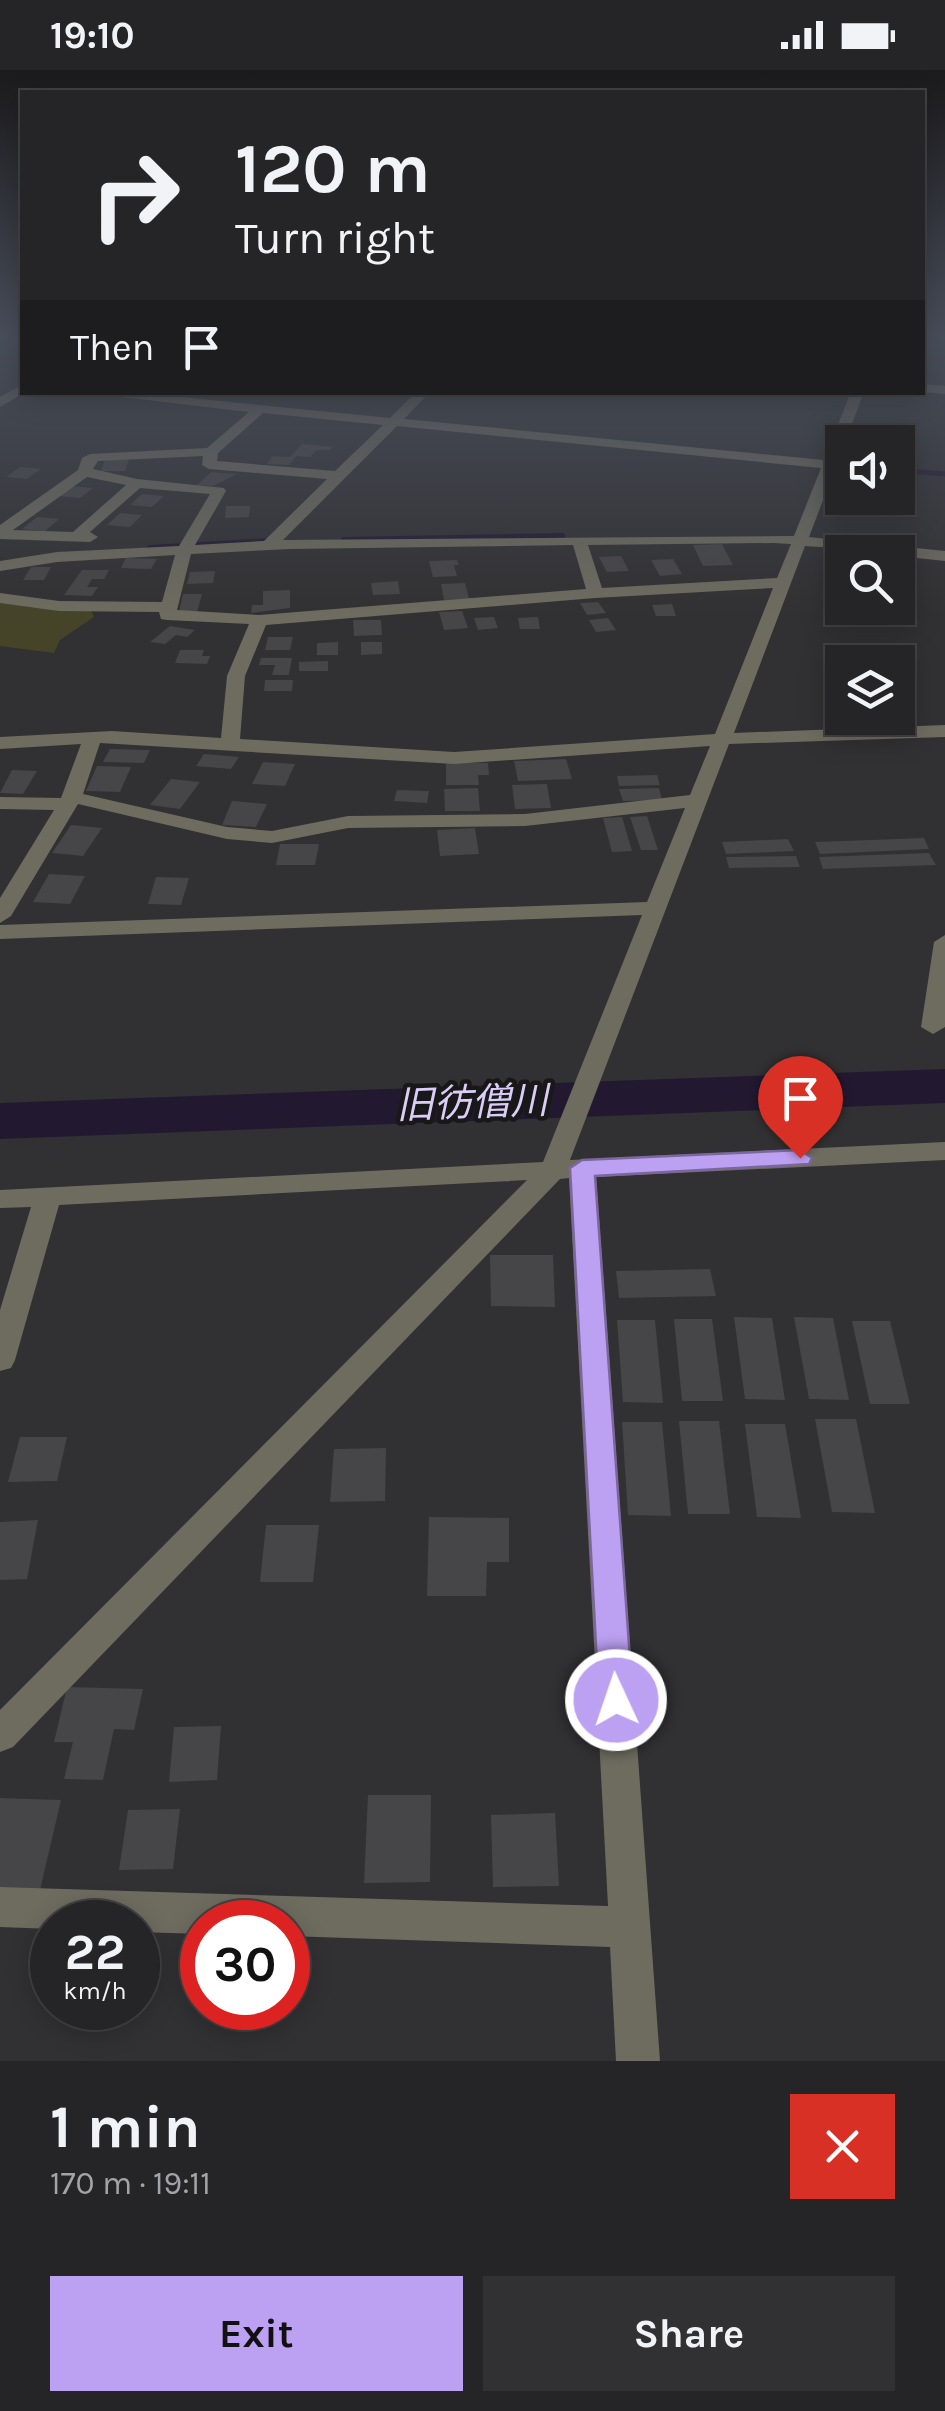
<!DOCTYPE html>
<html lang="en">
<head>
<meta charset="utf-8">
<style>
  body { margin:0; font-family:Karla,"Noto Sans JP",sans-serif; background:#313032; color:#f1f3f6; height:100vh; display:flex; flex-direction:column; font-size:38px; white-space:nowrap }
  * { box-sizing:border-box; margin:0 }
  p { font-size:32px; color:#a3a4a7 }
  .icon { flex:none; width:55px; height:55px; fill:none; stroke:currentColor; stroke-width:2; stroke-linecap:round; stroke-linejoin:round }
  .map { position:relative; height:1991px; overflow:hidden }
  .details { display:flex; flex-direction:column; background:#252426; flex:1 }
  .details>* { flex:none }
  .hud { position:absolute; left:20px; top:20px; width:905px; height:305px; border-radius:0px; box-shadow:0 5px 25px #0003,0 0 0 2px #424143; background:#252426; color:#f1f3f6; overflow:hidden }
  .controls { position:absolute; left:825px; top:355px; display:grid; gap:20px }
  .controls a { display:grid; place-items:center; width:90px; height:90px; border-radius:0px; background:#252426; box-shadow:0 5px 25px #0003,0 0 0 2px #424143; font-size:50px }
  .speed { position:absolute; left:30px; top:1830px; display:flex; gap:20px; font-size:50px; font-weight:700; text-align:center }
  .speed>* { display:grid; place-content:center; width:130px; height:130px; border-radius:50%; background:#252426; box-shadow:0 5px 25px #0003,0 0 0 2px #424143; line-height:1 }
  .speed small { font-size:25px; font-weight:400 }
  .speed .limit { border:15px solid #d22; background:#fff; color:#111 }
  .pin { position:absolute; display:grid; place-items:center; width:85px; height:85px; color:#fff; margin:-102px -42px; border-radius:50% 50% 50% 0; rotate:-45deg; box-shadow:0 0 10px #0007 }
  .pin .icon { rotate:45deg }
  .me { position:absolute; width:110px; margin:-55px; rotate:357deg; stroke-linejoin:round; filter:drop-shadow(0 0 8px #0008) }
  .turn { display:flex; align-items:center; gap:35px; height:210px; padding:0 50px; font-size:45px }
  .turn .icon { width:130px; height:130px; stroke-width:2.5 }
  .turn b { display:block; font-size:70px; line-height:85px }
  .then { display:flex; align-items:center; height:95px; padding:0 50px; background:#0003; gap:20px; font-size:38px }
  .round { display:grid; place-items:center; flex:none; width:105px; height:105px; border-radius:0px; background:#313032 }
  .head { display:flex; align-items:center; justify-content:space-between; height:170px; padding:0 50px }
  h1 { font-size:60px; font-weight:700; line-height:75px }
  .cta { display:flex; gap:20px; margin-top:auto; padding:20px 50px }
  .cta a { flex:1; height:115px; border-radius:0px; background:#bca0f2; color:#111; font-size:40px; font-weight:700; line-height:115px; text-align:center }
  .cta a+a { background:#313032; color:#f1f3f6 }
  .status { display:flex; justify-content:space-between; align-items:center; height:70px; padding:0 50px; background:#252426; direction:ltr }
  .status svg { height:28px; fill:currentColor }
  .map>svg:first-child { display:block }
  .green { fill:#454328 }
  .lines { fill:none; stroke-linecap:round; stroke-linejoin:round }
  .stream-far1 { stroke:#221931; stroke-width:5 }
  .stream { stroke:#221931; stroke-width:6 }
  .river { fill:#221931; fill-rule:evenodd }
  .building { fill:#464547 }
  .minor { fill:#6e6c5f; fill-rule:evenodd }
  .route { fill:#bca0f2; stroke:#7a689d; stroke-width:2.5 }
  .labels { text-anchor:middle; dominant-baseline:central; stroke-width:9; stroke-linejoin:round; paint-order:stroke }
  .water-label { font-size:38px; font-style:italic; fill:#dacdf8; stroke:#191819 }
</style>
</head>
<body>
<div class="status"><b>19:10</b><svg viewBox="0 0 49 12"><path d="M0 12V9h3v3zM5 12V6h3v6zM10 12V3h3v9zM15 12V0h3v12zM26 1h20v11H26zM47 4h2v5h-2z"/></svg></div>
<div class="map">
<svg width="945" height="1991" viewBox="0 0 945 1991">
  <rect width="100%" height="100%" fill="#313032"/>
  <path class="green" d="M0,529L89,536L94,547L60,570L54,583L0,576Z"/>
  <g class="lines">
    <path class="stream-far1" d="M898,400L945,404"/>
    <g class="stream">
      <path d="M344,470L562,466"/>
      <path d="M150,478L269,471"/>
    </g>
    <path class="river" d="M945,999V1033L0,1069V1033Z"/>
  </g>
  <g class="building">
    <path d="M302,374L333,377L329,380H317L310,387L296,386L289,395L267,394L273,386L290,387Z"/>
    <path d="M129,389L125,401H101L105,390Z"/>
    <path d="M20,397L41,399L27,409L6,407Z"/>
    <path d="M211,402L237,404L213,416L197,415Z"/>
    <path d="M71,416L93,418L80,428L58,426Z"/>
    <path d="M142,424L164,426L152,437L130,435Z"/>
    <path d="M226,436H250L249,447L225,448Z"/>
    <path d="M120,443L142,445L130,457L107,455Z"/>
    <path d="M37,447L59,449L45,461L22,459Z"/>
    <path d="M722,474L733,495L703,496L693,475Z"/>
    <path d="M621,486L629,501L607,502L599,487Z"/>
    <path d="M126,488L157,489L151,499L121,498Z"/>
    <path d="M673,489L682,504L660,506L651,490Z"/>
    <path d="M457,490L459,495H454L457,506L433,507L429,491Z"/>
    <path d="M31,497H51L44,510H23Z"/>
    <path d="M82,500H109L104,509H92L87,517H98L92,526L64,525Z"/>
    <path d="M215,501L213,513L187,514L190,502Z"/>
    <path d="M398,511L400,524L373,525L371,513Z"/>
    <path d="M465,513L469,529L444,530L441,514Z"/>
    <path d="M290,520V538L251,543L252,535H263V521Z"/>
    <path d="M183,524H202L197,542H179Z"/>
    <path d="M598,532L606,543L587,545L580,533Z"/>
    <path d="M672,534L676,546H656L652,535Z"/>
    <path d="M462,541L468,558L444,560L439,542Z"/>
    <path d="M494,547L498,558L478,560L474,548Z"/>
    <path d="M538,547L540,559H520L518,548Z"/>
    <path d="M608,548L616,560L596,562L589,550Z"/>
    <path d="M353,550H381L382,565L354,566Z"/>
    <path d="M170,556L195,560L187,567L176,565L165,574L150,572Z"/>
    <path d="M268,567H293L290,580H265Z"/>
    <path d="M338,572V585H317V573Z"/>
    <path d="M361,572H382V584L361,585Z"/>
    <path d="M180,580H204L202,586H210L207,594L175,593Z"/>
    <path d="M261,588H292L289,605H272L275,595H259Z"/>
    <path d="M328,591V601H299V592Z"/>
    <path d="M265,610H293L292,621H264Z"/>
    <path d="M110,679L150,680L144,693L103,692Z"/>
    <path d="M204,684L239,687L231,699L196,696Z"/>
    <path d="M566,689L572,709L518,711L514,691Z"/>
    <path d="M263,692L295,694L285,716L252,714Z"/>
    <path d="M446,693H488L489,705H478L479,715H446Z"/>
    <path d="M97,696L131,697L120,722L86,721Z"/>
    <path d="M12,700L37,701L23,724L0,723Z"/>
    <path d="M657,705L660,715L619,716L617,706Z"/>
    <path d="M171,709L200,712L180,739L150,735Z"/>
    <path d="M547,714L551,738L515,739L512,715Z"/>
    <path d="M478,718L480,741H445L444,719Z"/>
    <path d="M659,718L662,730L623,731L619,719Z"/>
    <path d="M397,720L429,721L427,733L394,731Z"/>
    <path d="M232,731L267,734L256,757L222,755Z"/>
    <path d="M647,746L658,780H641L630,747Z"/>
    <path d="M622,747L632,781L612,782L603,748Z"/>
    <path d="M71,755L102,758L83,786L52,783Z"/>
    <path d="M475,758L479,784L440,786L437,760Z"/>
    <path d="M924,768L929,779L820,784L815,772Z"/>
    <path d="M788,769L794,781L726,784L722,772Z"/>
    <path d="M280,774H319L315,795H276Z"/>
    <path d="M929,783L936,795L823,799L819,787Z"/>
    <path d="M796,786L800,797L729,798L726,787Z"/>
    <path d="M49,804L85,806L70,834L33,832Z"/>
    <path d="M156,807L189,808L181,835L148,834Z"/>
    <path d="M490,1185H553L555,1237L491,1236Z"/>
    <path d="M710,1199L716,1226L619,1228L616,1201Z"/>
    <path d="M734,1247L772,1248L785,1330L745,1329Z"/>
    <path d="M794,1247L833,1248L849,1330L809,1329Z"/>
    <path d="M674,1249H712L723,1331H682Z"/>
    <path d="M617,1250H655L663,1333L623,1332Z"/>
    <path d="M852,1251H890L910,1334H870Z"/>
    <path d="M815,1349H856L875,1443L832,1442Z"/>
    <path d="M679,1351H719L730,1444H688Z"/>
    <path d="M622,1352H662L671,1446L628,1445Z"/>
    <path d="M745,1354H785L801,1448L757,1447Z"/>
    <path d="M20,1367H67L57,1411L8,1412Z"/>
    <path d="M386,1378L385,1431L330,1432L334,1379Z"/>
    <path d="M429,1447L509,1448V1492H487L486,1526H427Z"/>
    <path d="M38,1450L27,1509L0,1510V1452Z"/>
    <path d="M266,1455H319L313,1512H260Z"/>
    <path d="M67,1617L143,1619L134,1660L114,1659L103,1710L64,1709L73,1672H54Z"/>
    <path d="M221,1656L217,1710L169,1712L174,1657Z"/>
    <path d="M368,1725H431L430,1812L364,1813Z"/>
    <path d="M0,1728L61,1730L40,1820L0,1819Z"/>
    <path d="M180,1739L173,1799L119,1800L128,1740Z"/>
    <path d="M555,1743L559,1816L493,1817L491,1745Z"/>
  </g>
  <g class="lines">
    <g class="minor">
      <path d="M922,314L945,316V324L922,322Z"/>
      <path d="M22,315L25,322L0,337V327Z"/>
      <path d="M80,322H130L390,348L416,322H430L404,349L824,390L851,322H864L809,467L945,481V491L898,486V482L805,476L734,663L945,655V667L729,674L570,1090L945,1072V1090L596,1107L660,1991H616L610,1877L288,1866V1852H202V1864L138,1862V1852H52V1859L0,1857V1817L608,1836L569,1108L560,1109L13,1677L0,1682V1640L527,1110L59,1135L15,1290L11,1298L0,1301V1240L31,1137L0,1138V1120L543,1092L642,845L0,869V855L647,832L685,738L525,756L348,758L272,773L227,769L78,734L11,846L0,853V828L54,740L0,739V727L61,728L81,674L0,679V667L112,661L221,668L227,606L249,554L167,550L161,549L159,542L59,541L0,533V523L59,531L162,532L175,485L57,492L0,501V491L57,482L179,476L210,424L140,418L90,462L98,467L90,472L0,469V455L78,400L82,388L90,384L207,378L249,342ZM263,343L383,355L335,401L217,391L218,383ZM397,356L821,398L794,466L283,470ZM203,386L202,395L209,399L327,409L264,471L195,475L226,421L224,418L137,409L93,399L98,391ZM87,407L126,415L73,462L13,460ZM774,473L791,474L777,508L602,518L588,475ZM573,475L586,519L259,545L177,540L191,484L290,479ZM773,518L715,664L454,682L240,669L245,606L266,555L595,528ZM100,673L454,694L710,676L690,725L525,744L348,746L272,761L227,757L83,724Z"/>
      <path d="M945,865V957L933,964L921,957L934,872Z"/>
    </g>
  </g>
  <linearGradient id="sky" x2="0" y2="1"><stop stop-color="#1b1a1c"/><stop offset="0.49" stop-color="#484e5a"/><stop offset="1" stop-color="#484e5a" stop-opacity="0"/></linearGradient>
  <rect width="945" height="546" fill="url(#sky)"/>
  <path class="route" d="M800,1080L812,1088L809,1094L595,1106L633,1630L628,1640L616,1645L604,1640L599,1630L570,1098L582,1090Z"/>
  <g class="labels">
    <g class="water-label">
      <text transform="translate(472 1033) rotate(-2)">旧彷僧川</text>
    </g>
  </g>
</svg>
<div class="controls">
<a><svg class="icon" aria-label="sound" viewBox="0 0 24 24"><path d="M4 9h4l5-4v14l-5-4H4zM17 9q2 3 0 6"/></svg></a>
<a><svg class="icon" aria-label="search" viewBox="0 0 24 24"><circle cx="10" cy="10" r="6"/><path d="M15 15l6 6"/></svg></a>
<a><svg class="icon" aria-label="layers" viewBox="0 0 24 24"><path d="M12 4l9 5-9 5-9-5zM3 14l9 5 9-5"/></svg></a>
</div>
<div class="speed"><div>22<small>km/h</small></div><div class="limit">30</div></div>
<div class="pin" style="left:800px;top:1088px;background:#d93025"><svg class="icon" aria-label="arrive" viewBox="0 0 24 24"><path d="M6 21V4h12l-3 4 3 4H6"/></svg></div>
<svg class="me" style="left:616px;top:1630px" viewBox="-20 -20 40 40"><circle r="17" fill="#bca0f2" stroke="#fff" stroke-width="3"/><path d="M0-11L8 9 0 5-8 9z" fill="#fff"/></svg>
<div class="hud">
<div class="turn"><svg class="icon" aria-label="right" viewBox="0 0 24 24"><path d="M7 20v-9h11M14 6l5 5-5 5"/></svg><div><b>120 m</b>Turn right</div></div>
<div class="then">Then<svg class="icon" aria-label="arrive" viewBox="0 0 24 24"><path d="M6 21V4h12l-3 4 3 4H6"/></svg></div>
</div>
</div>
<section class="details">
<div class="head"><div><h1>1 min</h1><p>170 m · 19:11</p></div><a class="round" style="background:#d93025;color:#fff"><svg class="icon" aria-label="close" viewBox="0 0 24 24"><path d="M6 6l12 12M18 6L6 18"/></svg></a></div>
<div class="cta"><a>Exit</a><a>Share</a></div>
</section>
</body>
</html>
